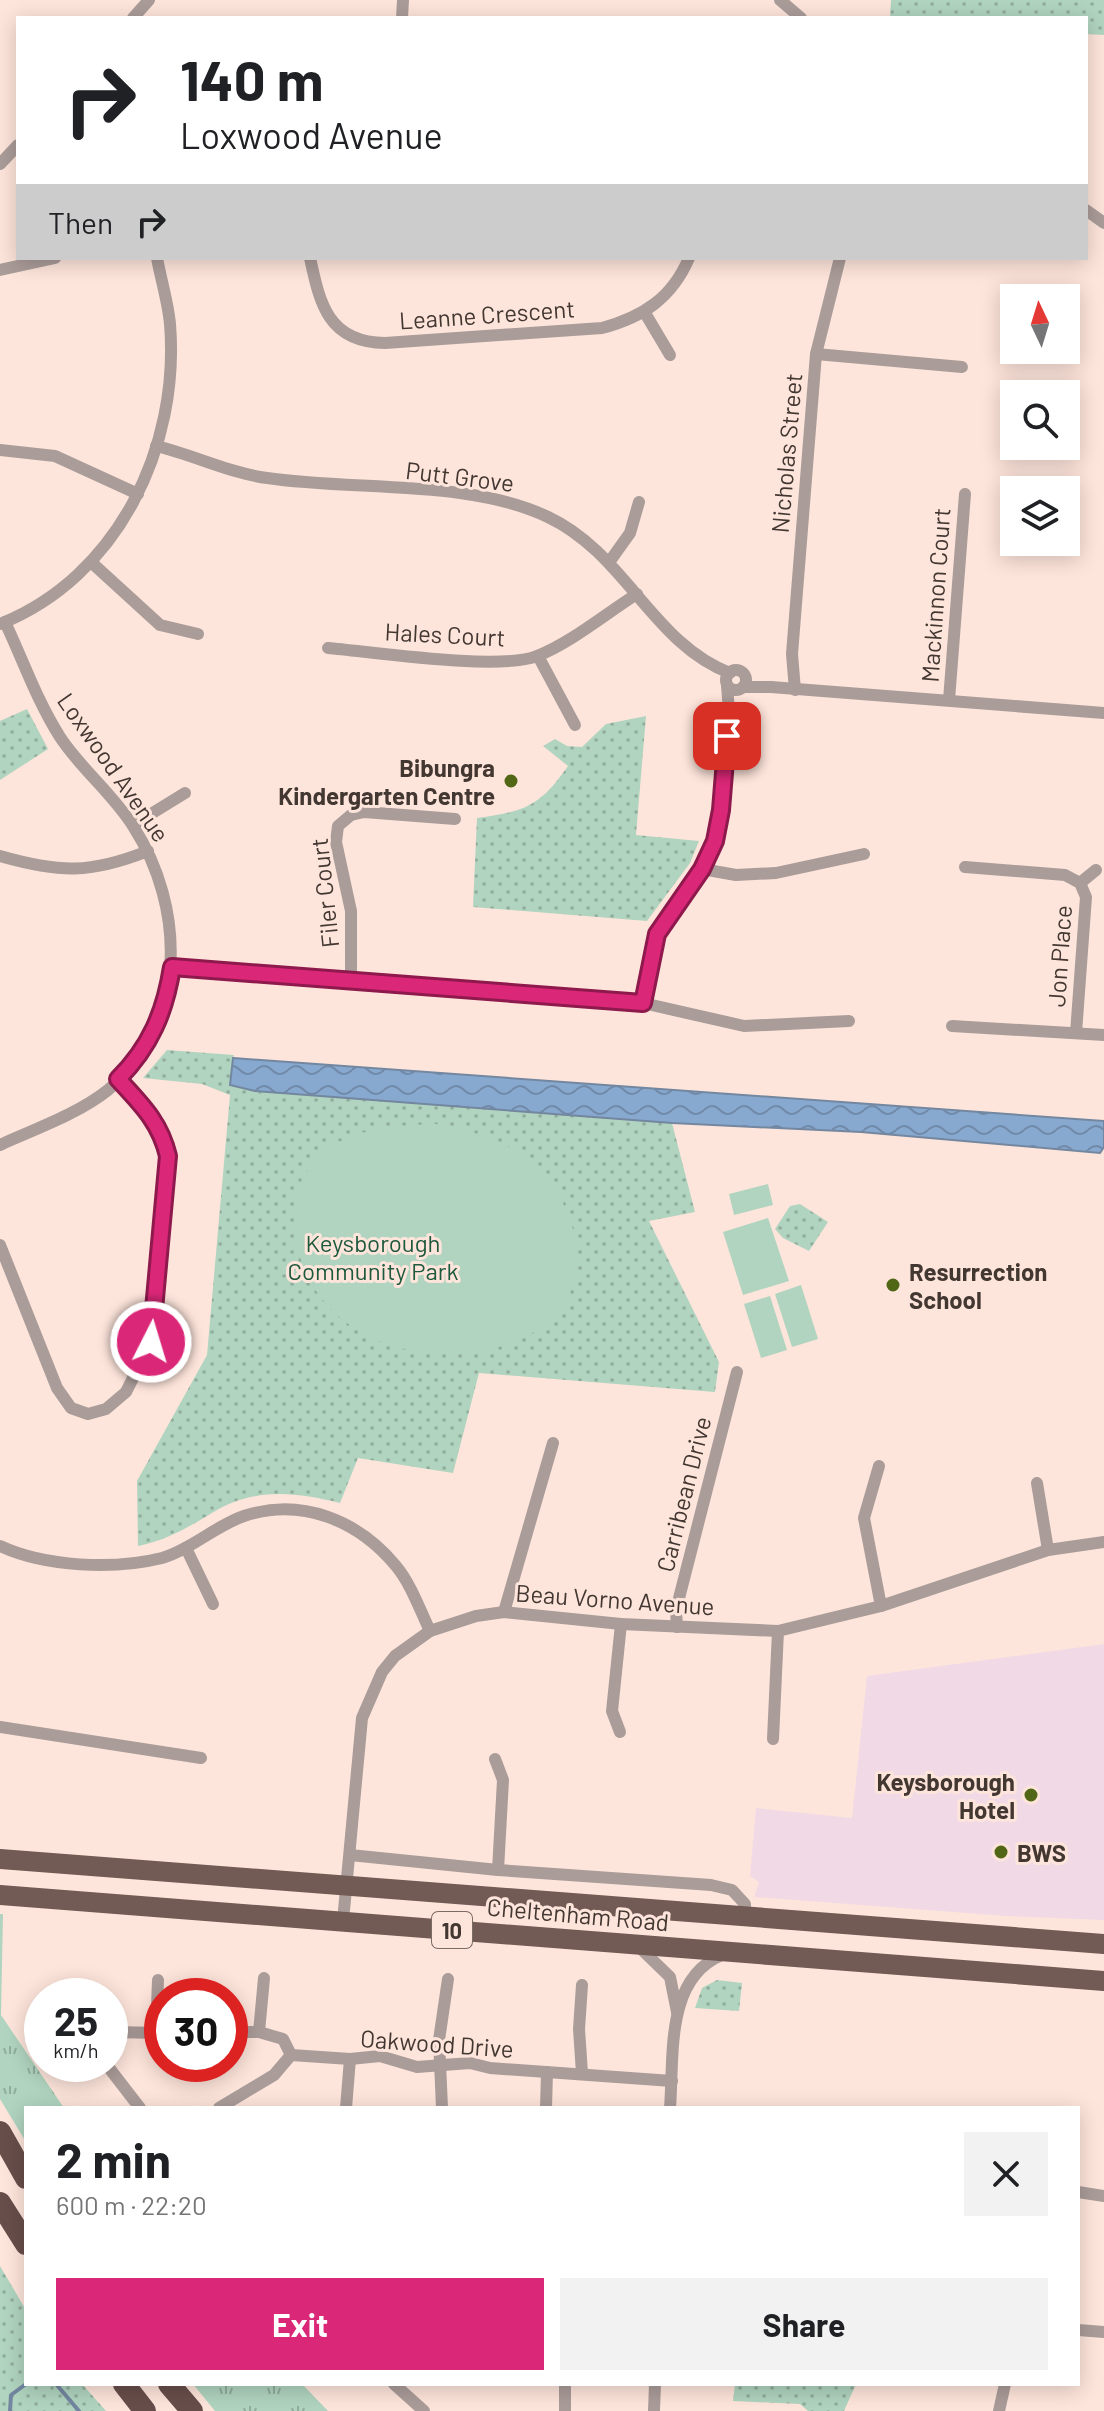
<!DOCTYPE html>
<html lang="en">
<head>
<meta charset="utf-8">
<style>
  body { margin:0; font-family:Barlow,sans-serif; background:#f2f2f2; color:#202124; height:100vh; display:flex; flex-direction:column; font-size:30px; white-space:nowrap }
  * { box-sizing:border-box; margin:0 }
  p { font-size:26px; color:#757577 }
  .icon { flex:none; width:44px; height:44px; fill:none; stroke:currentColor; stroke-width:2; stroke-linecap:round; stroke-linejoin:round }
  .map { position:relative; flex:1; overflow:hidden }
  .drawer { position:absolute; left:24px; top:2106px; width:1056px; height:280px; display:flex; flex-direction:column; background:#fff; border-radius:0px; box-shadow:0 4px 20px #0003 }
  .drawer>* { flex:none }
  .guide { position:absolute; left:16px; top:16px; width:1072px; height:244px; border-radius:0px; box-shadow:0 4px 20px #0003; background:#fff; color:#202124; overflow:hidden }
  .needle { width:52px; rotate:356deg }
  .tools { position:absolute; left:1000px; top:284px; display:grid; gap:16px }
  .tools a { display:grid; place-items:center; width:80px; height:80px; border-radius:0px; background:#fff; box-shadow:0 4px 20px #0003; font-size:40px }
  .speed { position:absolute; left:24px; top:1978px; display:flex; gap:16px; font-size:40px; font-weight:700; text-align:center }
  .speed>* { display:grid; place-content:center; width:104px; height:104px; border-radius:50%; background:#fff; box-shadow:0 4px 20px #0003; line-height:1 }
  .speed small { font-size:20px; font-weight:400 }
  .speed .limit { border:12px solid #d22; background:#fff; color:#111 }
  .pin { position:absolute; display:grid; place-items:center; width:68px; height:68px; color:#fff; margin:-34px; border-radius:16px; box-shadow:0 4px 12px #0006 }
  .me { position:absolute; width:88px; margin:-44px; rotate:5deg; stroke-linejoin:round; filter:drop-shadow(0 0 6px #0008) }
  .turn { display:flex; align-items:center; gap:28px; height:168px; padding:0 32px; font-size:36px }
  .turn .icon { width:104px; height:104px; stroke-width:2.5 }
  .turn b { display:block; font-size:56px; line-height:68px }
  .then { display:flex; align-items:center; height:76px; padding:0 32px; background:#0003; gap:16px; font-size:30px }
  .round { display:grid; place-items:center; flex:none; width:84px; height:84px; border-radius:0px; background:#f2f2f2 }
  .overview { display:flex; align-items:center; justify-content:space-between; height:136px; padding:0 32px }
  h1 { font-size:48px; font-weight:700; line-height:60px }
  .action { display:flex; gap:16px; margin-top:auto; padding:16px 32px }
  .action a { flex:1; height:92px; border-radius:0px; background:#db2777; color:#fff; font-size:32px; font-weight:700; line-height:92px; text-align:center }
  .action a+a { background:#f2f2f2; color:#202124 }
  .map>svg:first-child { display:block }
  .commercial { fill:#f1dae6 }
  .grass { fill:url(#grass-tufts) }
  .park { fill:url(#park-dots) }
  .garden { fill:#b0d4bf }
  .water { fill:url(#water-waves); stroke:#7387a0; stroke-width:2 }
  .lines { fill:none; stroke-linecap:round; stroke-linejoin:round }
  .stream { stroke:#7387a0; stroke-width:4 }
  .minor { stroke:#aa9c99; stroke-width:12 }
  .primary { stroke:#725a55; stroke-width:20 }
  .trunk { stroke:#684e4a; stroke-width:22 }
  .route-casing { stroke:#8e194d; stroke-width:20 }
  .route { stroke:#db2777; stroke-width:14 }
  .poi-dot { fill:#516716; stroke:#fee5db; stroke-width:3 }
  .labels { text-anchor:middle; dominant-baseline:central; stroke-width:6; stroke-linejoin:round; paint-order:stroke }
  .shield { fill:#fee5db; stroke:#7b6b65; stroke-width:2 }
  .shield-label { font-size:22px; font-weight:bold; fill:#433732 }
  .street-label { font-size:24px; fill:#433732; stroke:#fee5db }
  .poi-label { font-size:24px; font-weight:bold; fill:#433732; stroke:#fee5db; text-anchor:end }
  .park-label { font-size:24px; fill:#1d593d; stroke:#fee5db }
</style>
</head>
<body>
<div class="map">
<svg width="1104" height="2411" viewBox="0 0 1104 2411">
  <defs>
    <pattern id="grass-tufts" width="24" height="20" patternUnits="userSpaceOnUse" patternTransform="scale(2)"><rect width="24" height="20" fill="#b0d4bf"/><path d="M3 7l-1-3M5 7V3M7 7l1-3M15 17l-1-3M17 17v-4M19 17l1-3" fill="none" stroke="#91ad9c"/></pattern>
    <pattern id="park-dots" width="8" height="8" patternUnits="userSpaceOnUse" patternTransform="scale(2)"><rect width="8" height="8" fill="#b0d4bf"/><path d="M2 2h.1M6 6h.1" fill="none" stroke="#91ad9c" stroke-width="1.8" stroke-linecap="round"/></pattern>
    <pattern id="water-waves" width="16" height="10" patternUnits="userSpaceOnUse" patternTransform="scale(2)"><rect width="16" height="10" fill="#88a9cf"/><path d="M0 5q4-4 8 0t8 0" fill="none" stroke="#718aa9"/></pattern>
  </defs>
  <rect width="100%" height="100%" fill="#fee5db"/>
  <path class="commercial" d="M1104,1644V1920L1006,1916L754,1897L759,1882L750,1876L756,1808L852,1818L867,1676Z"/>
  <g class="grass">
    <path d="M0,1914H3L1,2015L64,2108H26V2142L0,2099Z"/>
    <path d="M193,2384H302L328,2411H215Z"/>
  </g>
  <g class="park">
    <path d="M891,0H1104V35L1086,34V18H890Z"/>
    <path d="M27,709L48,749L0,780V721Z"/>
    <path d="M646,716L636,835L699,841L690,863L647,921L473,907L477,818C526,811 539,807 568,766L543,746L555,739L567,746L582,747L606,724Z"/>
    <path d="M167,1050L234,1055L231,1068L255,1091L672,1123L695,1212L649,1221L719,1362L715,1392L479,1373L453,1473L358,1458L340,1503C295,1492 254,1487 212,1513C187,1528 167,1540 138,1546L137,1481L207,1355L230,1095L202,1084L143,1078Z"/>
    <path d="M800,1204L828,1222L809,1251L783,1238L775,1229L790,1206Z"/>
    <path d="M717,1980L742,1983L739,2011L695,2008L702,1988Z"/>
    <path d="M0,2266L26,2310V2384H82L106,2411H0Z"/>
    <path d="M735,2384H856L844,2411H808L800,2404L733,2401Z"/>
  </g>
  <g class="garden">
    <path d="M436,1124C469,1131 505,1139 531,1162C580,1205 600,1287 540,1328C513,1347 487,1351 455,1353C375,1358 299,1310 295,1225C293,1197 300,1174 321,1154C350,1128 400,1125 436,1124Z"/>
    <path d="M768,1184L773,1205L734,1215L729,1194Z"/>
    <path d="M768,1218L789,1281L743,1295L723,1232Z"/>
    <path d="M801,1285L818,1339L792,1347L775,1294Z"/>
    <path d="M770,1296L787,1350L761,1358L744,1304Z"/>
  </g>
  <path class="water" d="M233,1058L1104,1121V1147L1100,1153L861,1132L672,1123L255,1091L230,1085Z"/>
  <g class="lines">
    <g class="stream">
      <path d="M56,2384L79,2411"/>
      <path d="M10,2411L11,2395L26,2384"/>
    </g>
    <g class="minor">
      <path d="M780,0L801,18"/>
      <path d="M133,18L149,0"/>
      <path d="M402,18L403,0"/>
      <path d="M0,164L18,145"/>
      <path d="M1086,210L1104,223"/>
      <path d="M310,258C320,304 328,342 385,343L602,328C643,317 672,298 689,258"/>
      <path d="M0,270L55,258"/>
      <path d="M645,313L670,355"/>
      <path d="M816,354L962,367"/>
      <path d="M156,446C194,455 229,473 267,478C354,491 469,479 548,517C625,553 653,644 730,673"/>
      <path d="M0,450L55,456L138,494"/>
      <path d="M610,561L630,533L639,502"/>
      <path d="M91,562L160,625L198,634"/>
      <path d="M0,624C118,577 180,447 170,324C168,302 161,280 157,258"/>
      <path d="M328,648C374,652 499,671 537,656C572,642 605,614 637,594"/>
      <path d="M538,656L575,725"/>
      <circle cx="736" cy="680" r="10"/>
      <path d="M743,687H771L1104,713"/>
      <path d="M795,690L792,654L816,354L840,258"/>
      <path d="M949,700L965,494"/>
      <path d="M133,825L185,793"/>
      <path d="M0,856C60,873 90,874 148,851"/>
      <path d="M965,867L1065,875L1080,883L1086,897L1076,1033"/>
      <path d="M702,869L736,875L776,873L864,854"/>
      <path d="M1080,883L1096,870"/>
      <path d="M172,967L643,1003L744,1026L849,1021"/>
      <path d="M351,981V911L336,842L338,826L351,815L364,812L455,819"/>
      <path d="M643,1003L657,934L702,869L719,826L729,712L727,685"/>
      <path d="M952,1026L1104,1035"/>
      <path d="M0,1145C35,1129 78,1114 108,1090C188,1024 186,908 133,826C112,793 81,769 60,737C37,701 23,660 5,622"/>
      <path d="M0,1245L57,1388L71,1408L88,1414L106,1409L126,1392L151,1342L168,1156C160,1122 142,1104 118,1079"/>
      <path d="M879,1466L864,1518L881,1606"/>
      <path d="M1037,1483L1048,1550"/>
      <path d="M0,1546C45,1567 114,1570 162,1558C192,1549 215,1526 244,1516C301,1497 358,1520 396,1566C411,1584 420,1610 430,1631"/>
      <path d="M186,1548L213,1604"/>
      <path d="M504,1612L553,1443"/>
      <path d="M677,1627L676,1610L737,1372"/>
      <path d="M0,1727L201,1758"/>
      <path d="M620,1732L612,1711L621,1624"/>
      <path d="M773,1739L778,1631"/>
      <path d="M495,1759L503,1780L498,1870"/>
      <path d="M350,1855L498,1870L711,1885L732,1890L745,1904V1917"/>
      <path d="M343,1921L362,1718L382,1672L395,1656L430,1631L476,1616L504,1612L621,1624L778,1631L881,1606L1048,1550L1104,1542"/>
      <path d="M637,1945L670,1977L677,2012"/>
      <path d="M110,2032L162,2033"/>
      <path d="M230,2032H259L283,2039L291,2055"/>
      <path d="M259,2032L264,1978"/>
      <path d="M156,2033L158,1980"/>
      <path d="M106,2064L140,2108"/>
      <path d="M582,2073L579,2029L582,1985"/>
      <path d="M219,2108L274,2075L291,2055L350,2059L380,2056L417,2067L470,2063L490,2068L672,2081"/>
      <path d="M346,2108L350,2059"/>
      <path d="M442,2108L439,2040L448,1979"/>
      <path d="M546,2108L547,2072"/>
      <path d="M670,2108C674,2056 665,1978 722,1955"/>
      <path d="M1078,2192L1104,2196"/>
      <path d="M1078,2330L1104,2332"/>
      <path d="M394,2384L424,2411"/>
      <path d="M565,2384V2411"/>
      <path d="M654,2411L655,2384"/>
      <path d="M999,2411L1005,2384"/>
    </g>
    <g class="primary">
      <path d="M0,1859L1104,1944"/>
      <path d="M0,1895L1104,1981"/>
    </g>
    <g class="trunk">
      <path d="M0,2132L26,2178"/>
      <path d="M0,2203L26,2244"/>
      <path d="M124,2384L145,2411"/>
      <path d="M169,2384L192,2411"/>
    </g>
  </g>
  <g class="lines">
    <g class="route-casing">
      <path id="route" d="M151,1342L168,1156C160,1122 141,1104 118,1079C150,1047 165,1012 172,967L643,1003L657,934L702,869L715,841L721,810L727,736"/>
    </g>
    <use href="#route" class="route"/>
  </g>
  <g class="poi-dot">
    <circle cx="511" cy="781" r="8"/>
    <circle cx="893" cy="1285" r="8"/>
    <circle cx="1031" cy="1795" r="8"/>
    <circle cx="1001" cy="1852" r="8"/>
  </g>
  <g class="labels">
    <rect class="shield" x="432" y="1912" width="40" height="36" rx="6"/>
    <g class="shield-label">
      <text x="452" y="1930">10</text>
    </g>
    <g class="street-label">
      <text transform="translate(487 314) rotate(-4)">Leanne Crescent</text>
      <text transform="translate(786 453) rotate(-85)">Nicholas Street</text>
      <text transform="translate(460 476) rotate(7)">Putt Grove</text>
      <text transform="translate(935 595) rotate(-86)">Mackinnon Court</text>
      <text transform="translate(445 634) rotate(3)">Hales Court</text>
      <text transform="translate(114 767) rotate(55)">Loxwood Avenue</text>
      <text transform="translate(324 893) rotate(-96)">Filer Court</text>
      <text transform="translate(1059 956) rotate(-86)">Jon Place</text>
      <text transform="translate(683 1494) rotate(-76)">Carribean Drive</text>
      <text transform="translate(615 1599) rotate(4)">Beau Vorno Avenue</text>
      <text transform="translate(578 1914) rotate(5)">Cheltenham Road</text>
      <text transform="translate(437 2043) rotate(4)">Oakwood Drive</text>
    </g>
    <g class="poi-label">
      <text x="495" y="767">Bibungra<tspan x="495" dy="28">Kindergarten Centre</tspan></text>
      <text x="909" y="1271" text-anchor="start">Resurrection<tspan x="909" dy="28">School</tspan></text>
      <text x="1015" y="1781">Keysborough<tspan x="1015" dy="28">Hotel</tspan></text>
      <text x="1017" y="1852" text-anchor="start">BWS</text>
    </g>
    <g class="park-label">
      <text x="373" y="1242">Keysborough<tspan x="373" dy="28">Community Park</tspan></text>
    </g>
  </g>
</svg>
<div class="tools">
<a><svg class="needle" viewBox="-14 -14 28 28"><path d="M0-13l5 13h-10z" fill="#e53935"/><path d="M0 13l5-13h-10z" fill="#757577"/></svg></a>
<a><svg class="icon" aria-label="search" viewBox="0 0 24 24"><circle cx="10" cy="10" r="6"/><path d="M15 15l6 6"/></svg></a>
<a><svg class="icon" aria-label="layers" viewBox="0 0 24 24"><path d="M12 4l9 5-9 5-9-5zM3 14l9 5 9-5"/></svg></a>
</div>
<div class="speed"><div>25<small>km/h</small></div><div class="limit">30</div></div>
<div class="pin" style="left:727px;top:736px;background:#d93025"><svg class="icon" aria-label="arrive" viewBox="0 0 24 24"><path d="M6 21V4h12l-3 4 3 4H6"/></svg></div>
<svg class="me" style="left:151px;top:1342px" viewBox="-20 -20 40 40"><circle r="17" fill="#db2777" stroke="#fff" stroke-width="3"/><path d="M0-11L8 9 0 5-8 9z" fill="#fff"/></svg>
<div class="guide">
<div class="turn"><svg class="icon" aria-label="right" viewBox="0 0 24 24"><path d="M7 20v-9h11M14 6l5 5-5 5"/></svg><div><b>140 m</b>Loxwood Avenue</div></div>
<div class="then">Then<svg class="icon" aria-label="right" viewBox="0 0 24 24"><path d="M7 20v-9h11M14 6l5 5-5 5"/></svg></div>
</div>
<section class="drawer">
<div class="overview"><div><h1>2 min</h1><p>600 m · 22:20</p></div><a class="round"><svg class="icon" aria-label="close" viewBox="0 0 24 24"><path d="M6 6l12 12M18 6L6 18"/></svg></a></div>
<div class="action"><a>Exit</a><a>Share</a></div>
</section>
</div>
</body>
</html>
